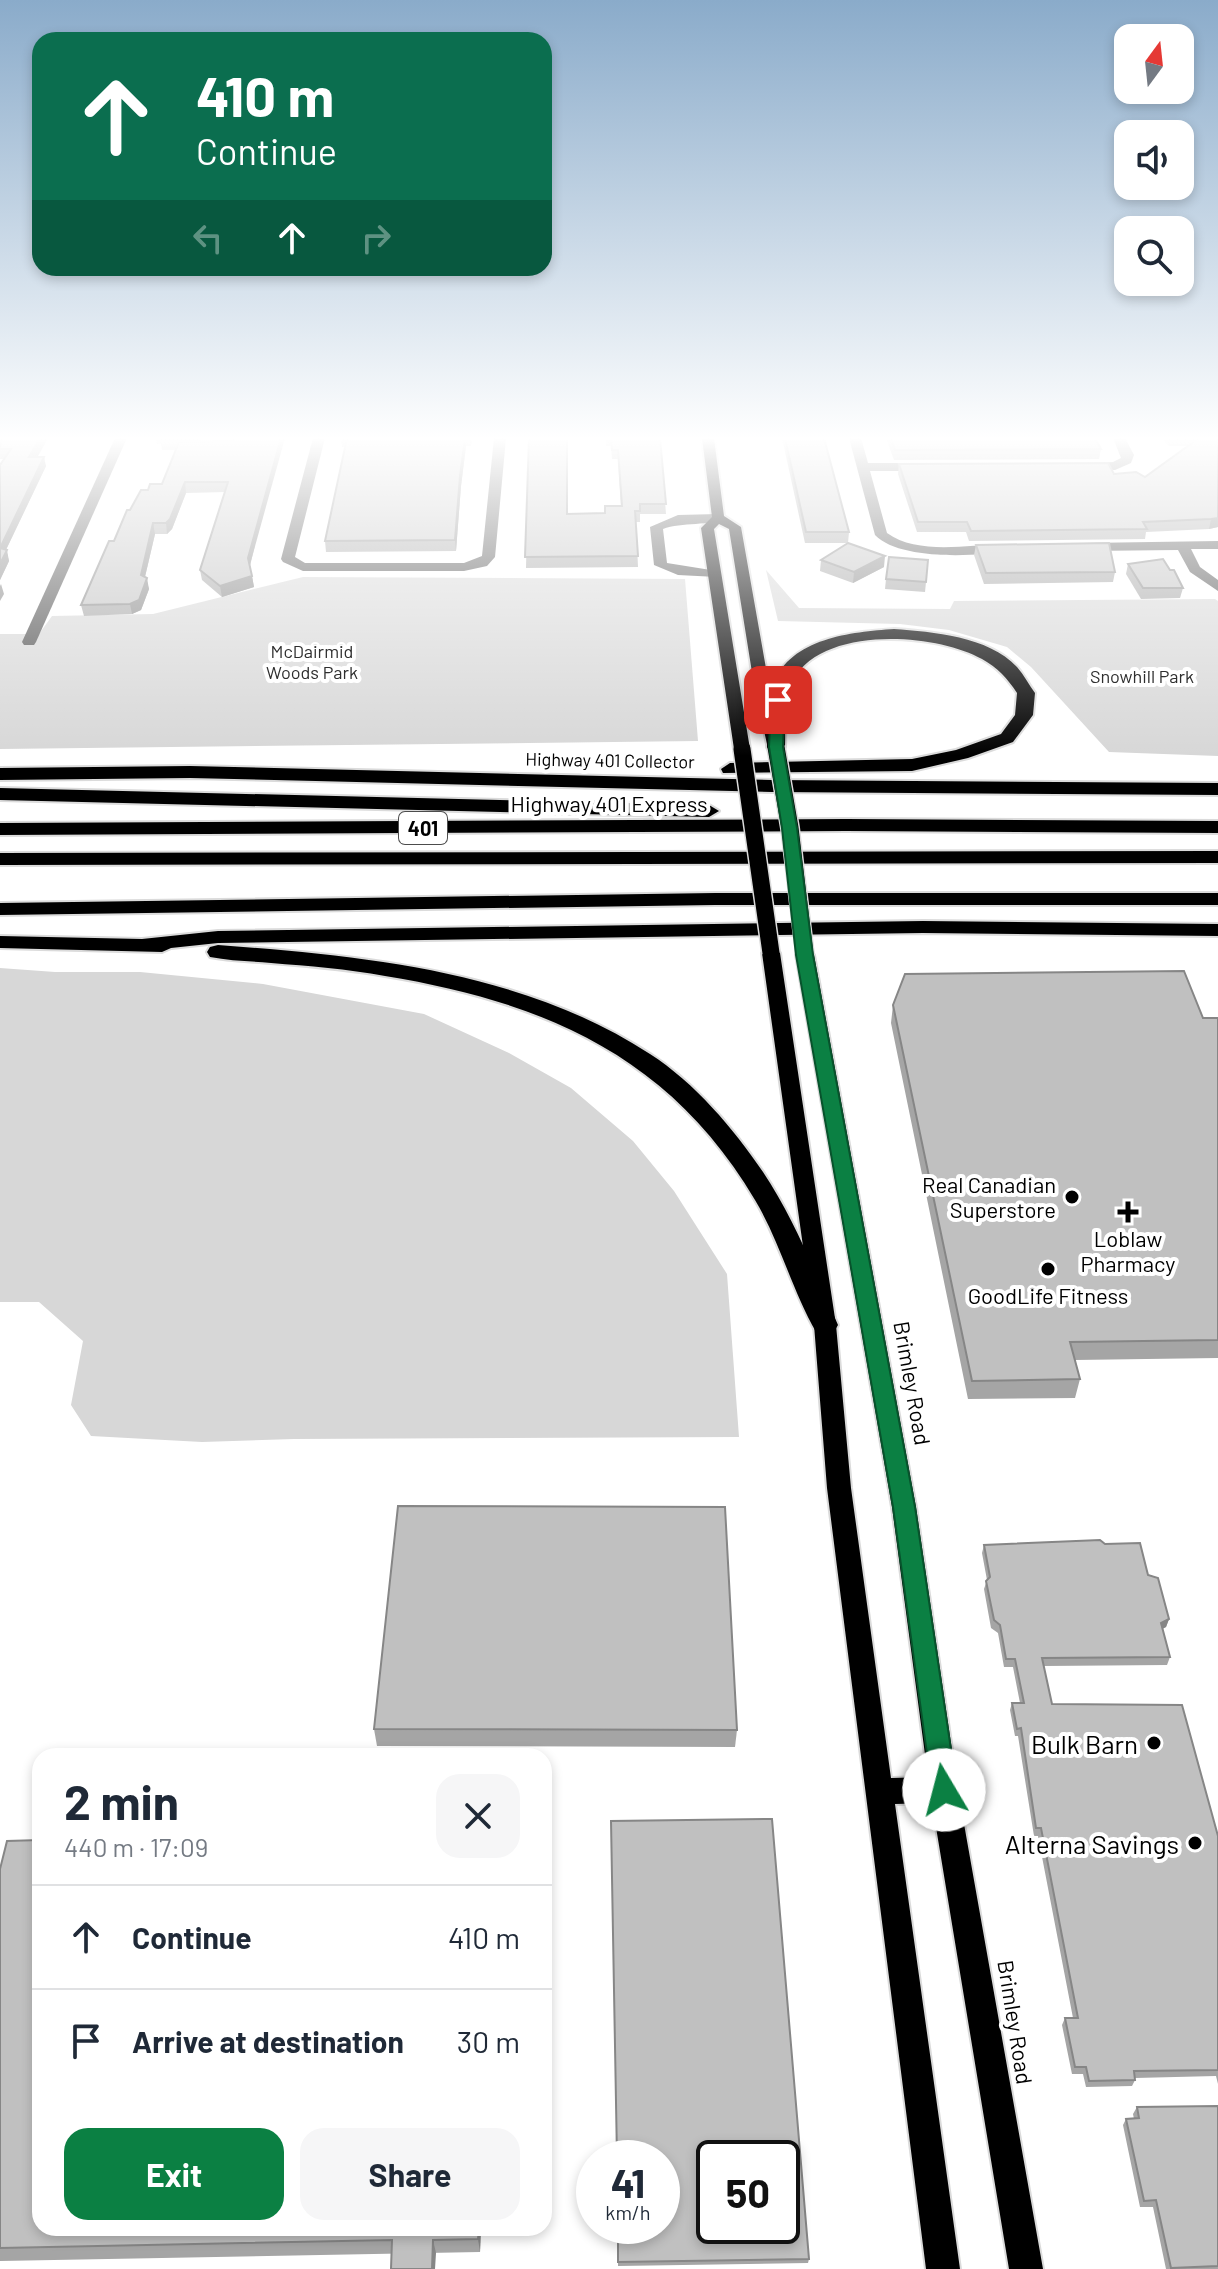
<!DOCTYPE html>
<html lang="en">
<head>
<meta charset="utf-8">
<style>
  body { margin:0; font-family:Barlow,sans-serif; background:#f6f6f7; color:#1f2937; height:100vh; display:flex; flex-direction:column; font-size:30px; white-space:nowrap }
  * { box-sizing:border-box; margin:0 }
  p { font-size:26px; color:#747a83 }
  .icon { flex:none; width:44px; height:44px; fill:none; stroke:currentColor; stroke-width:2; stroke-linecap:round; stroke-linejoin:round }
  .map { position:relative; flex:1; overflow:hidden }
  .drawer { position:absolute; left:32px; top:1748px; width:520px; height:488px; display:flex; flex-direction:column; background:#fff; border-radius:24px; box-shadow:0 4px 12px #0003 }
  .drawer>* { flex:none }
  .hud { position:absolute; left:32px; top:32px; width:520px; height:244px; border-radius:24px; box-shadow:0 4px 12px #0003; background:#0b6e4f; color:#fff; overflow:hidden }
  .needle { width:52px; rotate:15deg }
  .tools { position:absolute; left:1114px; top:24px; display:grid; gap:16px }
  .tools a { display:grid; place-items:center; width:80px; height:80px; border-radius:16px; background:#fff; box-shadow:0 4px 12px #0003; font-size:40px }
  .speed { position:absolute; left:576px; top:2140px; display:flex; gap:16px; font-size:40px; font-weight:700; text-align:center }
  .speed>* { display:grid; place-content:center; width:104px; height:104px; border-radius:50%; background:#fff; box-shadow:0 4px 12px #0003; line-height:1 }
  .speed small { font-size:20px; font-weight:400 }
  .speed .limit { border:4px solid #111; border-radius:12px; background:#fff; color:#111 }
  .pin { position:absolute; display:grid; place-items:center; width:68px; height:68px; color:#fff; margin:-34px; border-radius:16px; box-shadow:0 4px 12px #0006 }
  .me { position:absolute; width:88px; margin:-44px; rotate:352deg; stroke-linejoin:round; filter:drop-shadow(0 0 6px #0008) }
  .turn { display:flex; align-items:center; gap:28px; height:168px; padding:0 32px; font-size:36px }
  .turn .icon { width:104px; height:104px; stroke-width:2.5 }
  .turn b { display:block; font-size:56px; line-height:68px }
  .lanes { display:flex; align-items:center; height:76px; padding:0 32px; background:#0003; justify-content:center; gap:40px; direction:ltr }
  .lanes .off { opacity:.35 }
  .round { display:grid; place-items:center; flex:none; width:84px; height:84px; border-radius:24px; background:#f6f6f7 }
  .summary { display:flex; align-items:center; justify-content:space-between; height:136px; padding:0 32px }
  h1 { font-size:48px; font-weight:700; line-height:60px }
  .button { display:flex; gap:16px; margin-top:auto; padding:16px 32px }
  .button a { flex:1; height:92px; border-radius:24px; background:#0b8043; color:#fff; font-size:32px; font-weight:700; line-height:92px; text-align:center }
  .button a+a { background:#f6f6f7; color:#1f2937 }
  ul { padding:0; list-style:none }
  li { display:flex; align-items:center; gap:24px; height:104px; padding:0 32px; border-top:2px solid #e0e1e3 }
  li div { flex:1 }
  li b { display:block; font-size:30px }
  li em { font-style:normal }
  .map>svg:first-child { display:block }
  .green { fill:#d7d7d7 }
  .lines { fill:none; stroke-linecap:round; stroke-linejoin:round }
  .major-casing { stroke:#dbdbdb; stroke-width:4 }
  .highway-casing { stroke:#dbdbdb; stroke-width:4 }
  .minor { fill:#505050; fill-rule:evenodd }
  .major { fill:#000; fill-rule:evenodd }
  .highway { fill:#000; fill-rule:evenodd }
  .major-bridge-casing { stroke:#dbdbdb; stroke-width:20; stroke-linecap:butt }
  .major-bridge { stroke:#000; stroke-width:17 }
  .wall { fill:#a5a5a5; fill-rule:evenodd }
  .shaded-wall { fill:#868686 }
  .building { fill:#c0c0c0; stroke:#868686; stroke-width:2; fill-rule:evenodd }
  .route { fill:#0b8043; stroke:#07532c; stroke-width:2 }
  .poi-dot { fill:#000; stroke:#fff; stroke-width:3 }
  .labels { text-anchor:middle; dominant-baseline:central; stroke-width:8; stroke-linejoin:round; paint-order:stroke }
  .far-park-label { font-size:18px; fill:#2e2e2e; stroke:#fff }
  .far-street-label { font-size:18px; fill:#000; stroke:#fff }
  .shield { fill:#fff; stroke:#4c4c4c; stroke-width:2 }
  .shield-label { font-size:20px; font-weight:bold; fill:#000 }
  .street-label { font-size:22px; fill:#000; stroke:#fff }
  .poi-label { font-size:22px; fill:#000; stroke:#fff }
  .near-poi-label { font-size:26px; fill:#000; stroke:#fff; text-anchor:end }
</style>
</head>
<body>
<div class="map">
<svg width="1218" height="2269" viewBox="0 0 1218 2269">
  <rect width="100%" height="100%" fill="#fff"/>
  <g class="green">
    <path d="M766,570L799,608L950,609L954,601L1215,599L1218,601V756L1109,752L1031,667L1007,647L949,630L900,624L778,621Z"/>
    <path d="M303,577L685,579L698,741L0,749V634H39L52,616L153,614Z"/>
    <path d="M0,968L55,972H140L263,984L424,1014L509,1053L571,1088L633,1141L674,1191L727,1274L739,1437L294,1439L202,1442L91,1436L71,1405L83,1341L39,1302H0Z"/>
  </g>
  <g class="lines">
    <g class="major-casing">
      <g id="major">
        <path d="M702,438H714L724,516L741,527L770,691L783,744L775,749L767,744L755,691L729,529L719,524L714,529L750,749L742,754L734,749L701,528L712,517Z"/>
        <path d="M771,948L780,953L836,1325L851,1488L891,1778L928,1777L892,1507L796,955L805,950L814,955L916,1507L958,1790L1043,2269H1009L932,1803L895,1804L960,2269H926L827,1488L814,1325L762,953Z"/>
      </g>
    </g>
    <g class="highway-casing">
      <g id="highway">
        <path d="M894,629C933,632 988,636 1017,667C1024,675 1029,685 1035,693L1033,715L1013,742L968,758L912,771L723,773L721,769L730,763L912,759L956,750L1001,734L1015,715L1017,693C1007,678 998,668 982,659C936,633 823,625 793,680C782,699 786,726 785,747L776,753L769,751L767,747C767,726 765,703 773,684C791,638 851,632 894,629Z"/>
        <path d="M190,766L772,780L1218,783V795L772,792L190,778L0,780V768Z"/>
        <path d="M0,788L709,805L719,811L709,817L0,800Z"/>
        <path d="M846,819L1218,821V833L846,831L0,835V823Z"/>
        <path d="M1218,851V863L0,865V853Z"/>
        <path d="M715,893H1218V905H715L0,915V903Z"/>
        <path d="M923,921L1218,924V936L923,933L218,943L171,948L162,952L0,948V936L142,939L218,931Z"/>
        <path d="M218,945C365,956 523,971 650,1054C695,1083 733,1128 763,1172C795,1220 815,1273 838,1325L834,1332L825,1335L816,1332C792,1290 780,1242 755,1200C670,1056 544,1002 385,976C347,969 309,966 271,963C251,961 230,961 210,957L207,952L210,947Z"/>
      </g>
    </g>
    <g class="minor">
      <path d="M115,438H127L36,642L34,645H24L22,642Z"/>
      <path d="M313,438H325L295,557L305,563H464L482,556L494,438H506L495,557L487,566L464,571H303L283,562L281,559Z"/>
      <path d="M849,438H861L868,463H924L930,467L924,471H870L887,533C917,555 967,545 1002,544L1007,545V551C974,557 899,560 875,535Z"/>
      <path d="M1113,438H1125L1134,455L1131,463L1115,470H1080V464L1113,462L1121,458Z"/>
      <path d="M678,515L718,514L724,518C712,526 681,522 663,529L667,563L717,571V577L678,575L654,565L650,527Z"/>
      <path d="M1218,541V549H1191L1200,567L1218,580V591L1190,572L1178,550L1086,551L1079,547L1086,543Z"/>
    </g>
    <use href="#major" class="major"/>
    <use href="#highway" class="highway"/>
    <g class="major-bridge-casing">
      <g id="major-bridge">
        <path d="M776,747L790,828L805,955"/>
        <path d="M742,749L771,953"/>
      </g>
    </g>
    <use href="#major-bridge" class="major-bridge"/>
  </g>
  <g class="wall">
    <path d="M1,438H48L37,457L46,466L6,550L9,561L0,580V465L4,459H0V440Z"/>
    <path d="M156,438H201L200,441H233L255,545L250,566L254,587L222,597L202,580L200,570L225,492L186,493L172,529L167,534H155L145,577L149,589L141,610L132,614L84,616L81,605L130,510L148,490L162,484L176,450H162L161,444H157Z"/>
    <path d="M341,438H472L471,446H466L461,486L456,551L326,552L325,541L345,447H342Z"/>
    <path d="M529,438H660L666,514H640V522H636L638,567L526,568ZM568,439H606V446H611L612,459H618L621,506L605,513L568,514Z"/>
    <path d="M782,438H824L849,532L848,543H805Z"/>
    <path d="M886,438H1095L1101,449L1099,459L894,460Z"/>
    <path d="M1161,438H1218V527L1209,529L1146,532L1145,539L969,541L966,532H917L898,474L899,464L1145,477L1187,446H1169Z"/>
    <path d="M976,545L1115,572L1113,582L984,584L974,555Z"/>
    <path d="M821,560L884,567L853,583L820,571Z"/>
    <path d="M1128,564L1170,570L1183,588L1180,598L1141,599L1126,574Z"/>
    <path d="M886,579L926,582L925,592L885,589Z"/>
    <path d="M893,1005L1218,1018V1358L1075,1360L1080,1379L1075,1398L968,1399L891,1023Z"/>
    <path d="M984,1545L1148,1575L1169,1619L1166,1627L1162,1629L1170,1657L1167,1665L1044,1666L1052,1704L1218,1836V2084L1216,2076L1135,2078V2080L1132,2086L1086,2087L1083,2074H1072L1062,2025L1065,2018H1073L1038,1836H1034L1018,1736H1015L1010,1710L1012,1703H1020L1013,1667H1004L998,1633L991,1628L984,1589L987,1580L982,1553Z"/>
    <path d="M374,1729L737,1730L735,1747L377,1746Z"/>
    <path d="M0,1869L481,2228L480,2252L0,2261Z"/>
    <path d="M1218,2106V2269H1166L1153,2207H1140L1123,2125L1126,2119H1134L1133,2114L1137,2107Z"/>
    <path d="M618,2226L809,2259L808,2263L618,2266Z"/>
  </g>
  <g class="shaded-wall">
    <path d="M40,438H48L32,467L29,457Z"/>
    <path d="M281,438H285L249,568L248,558Z"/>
    <path d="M465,438L466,446L461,486L456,551L455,540L460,476Z"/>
    <path d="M44,457L46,466L2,558L0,548Z"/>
    <path d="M185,482L186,493L172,529L167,534L166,523Z"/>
    <path d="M1218,518V527L1209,529L1211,519Z"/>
    <path d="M153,523L155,534L143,585L141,575Z"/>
    <path d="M7,550L9,561L0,580V564Z"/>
    <path d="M885,556L884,567L853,583L854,572Z"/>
    <path d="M252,576L254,587L222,597L220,586Z"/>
    <path d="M147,578L149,589L141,610L132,614L130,604Z"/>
    <path d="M1,584L4,594L0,601V586Z"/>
    <path d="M1169,1619L1166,1627L1158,1631L1161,1623Z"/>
    <path d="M479,2228H481L480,2252L478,2239Z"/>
    <path d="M433,2240L436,2253L435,2269H432Z"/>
  </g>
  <g class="building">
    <path d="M1,438H40L29,457H44L0,548V465L11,449H0Z"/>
    <path d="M161,438H197L196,440H160Z"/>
    <path d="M234,438H281L248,558L252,576L220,586L200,570L228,482H185L170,519L166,523H153L141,575L147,578L139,600L130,604L81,605L109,541H114L127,510H130L141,490H148L150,484H162L179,442L233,441Z"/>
    <path d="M347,438H465L460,476L455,540L325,541Z"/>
    <path d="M529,438H567V514L605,513V506H622L618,450H612L611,438H660L666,504H640V511H635L638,556L525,557Z"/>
    <path d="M785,438H824L849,532H806Z"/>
    <path d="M891,438H1095L1101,449L895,450Z"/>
    <path d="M1199,438H1218V518L1211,519L1143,522L1147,529L971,531L967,522H918L899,464L1108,463L1114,474L1136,472L1145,477Z"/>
    <path d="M848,543L885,556L854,572L821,560Z"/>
    <path d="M1109,543L1115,572L986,573L976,545Z"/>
    <path d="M0,548L7,550L0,564Z"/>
    <path d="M889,557L928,560L926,582L886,579Z"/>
    <path d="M1163,559L1170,570H1174L1183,588H1143L1128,564Z"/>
    <path d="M1184,971L1203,1018H1218V1340L1070,1342L1080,1379L972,1381L893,1005L905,974Z"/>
    <path d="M398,1506L725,1507L737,1730L374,1729Z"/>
    <path d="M1100,1540L1105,1544L1140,1543L1148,1575L1158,1578L1169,1619L1161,1623L1170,1657L1042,1658L1052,1704L1182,1705L1218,1836V2070L1134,2071L1135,2080L1089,2081L1086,2067H1075L1065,2018H1078L1041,1828H1036L1021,1728L1017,1729L1012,1703H1024L1015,1659H1006L1000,1625L994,1620L986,1581L990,1577L984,1545Z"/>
    <path d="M772,1819L809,2259L618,2262V2226H662V2158H617L611,1821ZM714,2158H782V2226H714Z"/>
    <path d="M40,1840V2228H479L478,2239L433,2240L432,2269H391L392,2240L0,2248V1869L7,1841Z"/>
    <path d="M1218,2106V2266L1171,2268L1156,2200L1144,2201L1126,2119L1139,2118L1137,2107Z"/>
  </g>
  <linearGradient id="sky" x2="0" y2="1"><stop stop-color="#8aabca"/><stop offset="0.58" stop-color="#fff"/><stop offset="1" stop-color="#fff" stop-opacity="0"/></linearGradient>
  <rect width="1218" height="756" fill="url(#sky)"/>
  <path class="route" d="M778,696L785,700L783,747L797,828L813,955L915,1507L957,1790L953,1798L944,1802L935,1798L932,1790L893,1507L796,955L782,828L769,747L771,700Z"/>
  <g class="poi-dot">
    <circle cx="1072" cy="1197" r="8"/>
    <path d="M1124 1200h8v8h8v8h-8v8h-8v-8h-8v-8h8z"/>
    <circle cx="1048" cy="1269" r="8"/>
    <circle cx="1154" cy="1743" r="8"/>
    <circle cx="1195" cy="1843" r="8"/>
  </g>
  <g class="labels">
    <g class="far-park-label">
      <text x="312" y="651">McDairmid<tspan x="312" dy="21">Woods Park</tspan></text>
      <text x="1142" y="676">Snowhill Park</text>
    </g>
    <g class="far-street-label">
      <text transform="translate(610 760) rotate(1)">Highway 401 Collector</text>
    </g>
    <rect class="shield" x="399" y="812" width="48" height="32" rx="6"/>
    <g class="shield-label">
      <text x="423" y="828">401</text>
    </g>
    <g class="street-label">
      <text x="609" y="803">Highway 401 Express</text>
      <text transform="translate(913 1383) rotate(80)">Brimley Road</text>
      <text transform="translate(1016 2022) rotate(81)">Brimley Road</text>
    </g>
    <g class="poi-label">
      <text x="1056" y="1184" text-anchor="end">Real Canadian<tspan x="1056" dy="25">Superstore</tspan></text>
      <text x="1128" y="1238">Loblaw<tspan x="1128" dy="25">Pharmacy</tspan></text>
      <text x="1048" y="1295">GoodLife Fitness</text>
    </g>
    <g class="near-poi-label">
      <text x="1138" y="1743">Bulk Barn</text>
      <text x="1179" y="1843">Alterna Savings</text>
    </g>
  </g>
</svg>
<div class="tools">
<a><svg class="needle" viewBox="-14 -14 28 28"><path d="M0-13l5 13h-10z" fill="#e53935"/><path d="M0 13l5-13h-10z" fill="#747a83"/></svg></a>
<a><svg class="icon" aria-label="sound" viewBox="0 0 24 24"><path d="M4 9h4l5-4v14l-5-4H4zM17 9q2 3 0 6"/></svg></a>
<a><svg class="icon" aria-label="search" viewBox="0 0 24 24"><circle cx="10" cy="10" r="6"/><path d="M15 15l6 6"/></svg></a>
</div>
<div class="speed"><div>41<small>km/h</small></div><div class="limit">50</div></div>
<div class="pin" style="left:778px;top:700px;background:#d93025"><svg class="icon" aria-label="arrive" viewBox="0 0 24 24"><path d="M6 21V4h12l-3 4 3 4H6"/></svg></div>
<svg class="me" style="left:944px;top:1790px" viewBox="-20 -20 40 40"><circle r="19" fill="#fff"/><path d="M0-13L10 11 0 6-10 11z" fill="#0b8043"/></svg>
<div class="hud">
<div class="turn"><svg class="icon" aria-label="ahead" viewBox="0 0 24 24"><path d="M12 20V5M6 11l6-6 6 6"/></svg><div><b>410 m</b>Continue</div></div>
<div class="lanes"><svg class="icon off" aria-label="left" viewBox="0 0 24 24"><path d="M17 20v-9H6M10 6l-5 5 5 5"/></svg><svg class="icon" aria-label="ahead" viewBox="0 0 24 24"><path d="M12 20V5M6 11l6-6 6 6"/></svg><svg class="icon off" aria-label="right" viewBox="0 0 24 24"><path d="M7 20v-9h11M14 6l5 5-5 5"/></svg></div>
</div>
<section class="drawer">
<div class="summary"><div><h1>2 min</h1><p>440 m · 17:09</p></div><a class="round"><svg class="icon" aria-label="close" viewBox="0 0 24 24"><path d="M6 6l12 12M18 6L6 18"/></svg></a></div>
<ul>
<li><svg class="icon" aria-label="ahead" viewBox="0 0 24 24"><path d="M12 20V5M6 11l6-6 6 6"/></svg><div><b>Continue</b></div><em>410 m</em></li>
<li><svg class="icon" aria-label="arrive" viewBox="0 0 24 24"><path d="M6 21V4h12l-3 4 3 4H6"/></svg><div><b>Arrive at destination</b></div><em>30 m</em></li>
</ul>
<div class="button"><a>Exit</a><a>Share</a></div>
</section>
</div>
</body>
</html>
